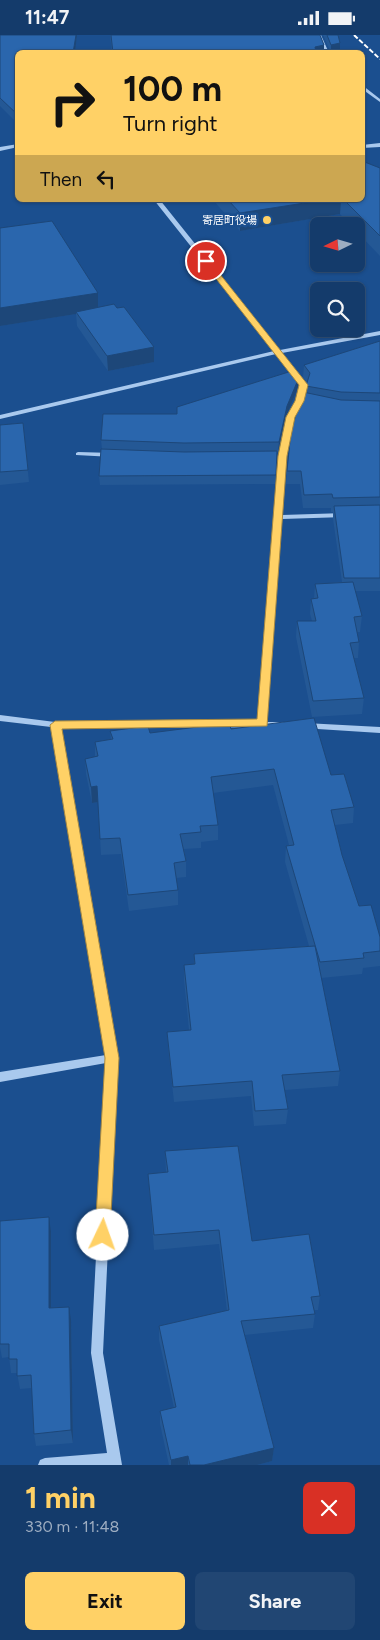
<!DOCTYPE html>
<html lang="en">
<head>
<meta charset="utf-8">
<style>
  body { margin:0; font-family:Figtree,"Noto Sans JP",sans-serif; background:#214673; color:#f1f3f6; height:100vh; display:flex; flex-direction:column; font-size:19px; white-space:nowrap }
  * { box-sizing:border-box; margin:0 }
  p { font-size:16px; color:#9dadc1 }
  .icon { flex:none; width:28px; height:28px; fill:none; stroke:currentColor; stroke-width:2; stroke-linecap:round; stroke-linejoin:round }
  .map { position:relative; height:1430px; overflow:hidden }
  .drawer { display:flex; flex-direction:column; background:#143b6b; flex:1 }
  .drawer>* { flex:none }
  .hud { position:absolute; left:15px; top:15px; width:350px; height:152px; border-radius:8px; box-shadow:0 1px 4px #0004,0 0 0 1px #33557e; background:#ffd166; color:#111; overflow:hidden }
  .needle { width:32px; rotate:265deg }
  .tools { position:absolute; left:310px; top:182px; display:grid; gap:10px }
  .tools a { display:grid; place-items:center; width:55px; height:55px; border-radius:8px; background:#143b6b; box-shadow:0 1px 4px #0004,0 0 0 1px #33557e; font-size:25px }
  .pin { position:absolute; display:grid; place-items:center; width:42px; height:42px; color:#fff; margin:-21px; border:2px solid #fff; border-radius:50%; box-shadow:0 1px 5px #0007 }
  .me { position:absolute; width:55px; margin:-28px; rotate:3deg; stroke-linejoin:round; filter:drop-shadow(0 0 4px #0008) }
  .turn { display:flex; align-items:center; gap:18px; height:105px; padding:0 25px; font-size:22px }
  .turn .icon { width:65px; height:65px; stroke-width:2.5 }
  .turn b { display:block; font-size:35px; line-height:42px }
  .then { display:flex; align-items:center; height:48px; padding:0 25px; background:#0003; gap:10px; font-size:19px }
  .round { display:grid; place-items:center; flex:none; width:52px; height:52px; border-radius:8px; background:#214673 }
  .head { display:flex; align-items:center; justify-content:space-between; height:85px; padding:0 25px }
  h1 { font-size:30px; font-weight:700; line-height:38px; color:#ffd166 }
  .action { display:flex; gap:10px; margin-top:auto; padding:10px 25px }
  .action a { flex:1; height:58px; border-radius:8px; background:#ffd166; color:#111; font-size:20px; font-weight:700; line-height:58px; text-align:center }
  .action a+a { background:#214673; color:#f1f3f6 }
  .status { display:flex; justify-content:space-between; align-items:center; height:35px; padding:0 25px; background:#143b6b; direction:ltr }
  .status svg { height:14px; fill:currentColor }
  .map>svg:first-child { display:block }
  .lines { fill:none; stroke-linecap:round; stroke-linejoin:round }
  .minor { fill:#a9c9ee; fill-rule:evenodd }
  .rail { stroke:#fff; stroke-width:2; stroke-dasharray:5 2; stroke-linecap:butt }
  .wall { fill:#245895 }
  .shaded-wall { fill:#1d4779 }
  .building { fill:#2a66ad; stroke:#1d4779 }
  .route { fill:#ffd166; stroke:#a68842 }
  .poi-dot { fill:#ffd166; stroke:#1b4f8f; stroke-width:2 }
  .labels { text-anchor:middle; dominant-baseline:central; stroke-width:5; stroke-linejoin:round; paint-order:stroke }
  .far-poi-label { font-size:11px; fill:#fff; stroke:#1b4f8f; text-anchor:end }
</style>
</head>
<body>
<div class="status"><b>11:47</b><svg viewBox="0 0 49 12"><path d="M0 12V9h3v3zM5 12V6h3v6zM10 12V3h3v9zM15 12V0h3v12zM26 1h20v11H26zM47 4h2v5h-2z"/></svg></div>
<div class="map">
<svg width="380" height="1430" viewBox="0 0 380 1430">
  <rect width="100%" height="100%" fill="#1b4f8f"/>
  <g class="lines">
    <g class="minor">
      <path d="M317,0H321L329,18H325Z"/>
      <path d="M362,50L380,64V67L362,54Z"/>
      <path d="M380,108V112L362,113V110Z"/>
      <path d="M18,109V112L0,116V112Z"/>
      <path d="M154,165H160L280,315L380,296V300L282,318L307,350L302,366L294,382L286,421L282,480L345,478L349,480L345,482L282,484L267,687H285L289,690L288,692L60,693L117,1023L103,1318L122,1430H38L40,1425L45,1423L107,1418L91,1318L106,1028L0,1047V1037L106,1020L51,692L0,686V680L55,687H259L280,421L288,382L296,366L301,350L276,319L0,384V380L274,316Z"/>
      <path d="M78,417L113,418L116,420L113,422L76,420V418Z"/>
      <path d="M305,688L380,692V698L302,693L301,691L302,689Z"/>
    </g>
    <path class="rail" d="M354,0L380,24"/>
  </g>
  <g class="wall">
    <path d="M0,0H77L75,18H18V89L0,71Z"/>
    <path d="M110,0H320L324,10V18H112Z"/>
    <path d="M323,0H338L340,8V17L331,18Z"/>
    <path d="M380,133V221L356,196V191H352L340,179L240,196L213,165H362Z"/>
    <path d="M0,193L98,258V272L154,312V327L108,336L77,291L76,279L0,291Z"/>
    <path d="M380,306V556H355L362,581L360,597H357L359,607L358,623H354L364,663L362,679L312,682L296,602L297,586H312L310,579L311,564H314L315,549L342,547L333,484V477H331V473H303L300,449H286L287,436L306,358L307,348L303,342L304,330Z"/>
    <path d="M299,350L286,382L278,417H277L275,449L100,450L99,441L102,414L101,405L177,379Z"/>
    <path d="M23,388L29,447L0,450V390Z"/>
    <path d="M231,694L331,740L354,772L353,788L335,790L342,820L359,871L380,902V931L363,933L362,939L321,943L340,1036L338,1051L285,1055L288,1074L286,1089L254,1091L251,1061L174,1067L168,1012L167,997L189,995L184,945V930L194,929V919L309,911L285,827L286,811L289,810L273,750L213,758L218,790V805L201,807V813L184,814L186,826V842L176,843L178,855V870L129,876L121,819L101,820L98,767L92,768L86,739L85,724L95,722V707L111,705L110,696L150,698Z"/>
    <path d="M165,1116L252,1206L320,1261L318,1275H314L315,1279L313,1293L245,1300L274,1413L272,1426L257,1430H169L160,1389V1376L174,1373L159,1305V1291L227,1276L219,1209L154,1215L148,1139L166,1137Z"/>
    <path d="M0,1186L51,1197V1273L71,1285L73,1408L36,1411L34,1399L32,1353L20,1354L17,1338H11L9,1322L2,1323L0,1312Z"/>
  </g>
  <g class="shaded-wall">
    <path d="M76,0H77L75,18H73Z"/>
    <path d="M340,8V17L331,18V10Z"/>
    <path d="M324,10V18H314L315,12Z"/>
    <path d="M324,165H341L340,179L240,196V178Z"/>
    <path d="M98,258V275L76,277V279L0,291V273Z"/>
    <path d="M154,312V327L108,336L107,321Z"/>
    <path d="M300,340L299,350L286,382L278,417L279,407L287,371Z"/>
    <path d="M97,751L98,767L92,768L91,752Z"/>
    <path d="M49,1182L51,1197V1287L49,1273Z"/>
    <path d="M69,1272L71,1285L73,1408L71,1395Z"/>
    <path d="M274,1413L272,1426L257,1430H204Z"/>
    <path d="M188,1421V1430H171V1425Z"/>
  </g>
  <g class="building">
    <path d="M0,0H76L73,18H18V80L0,63Z"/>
    <path d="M111,0H320L324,10L315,12L316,18H113Z"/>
    <path d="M327,0H338L340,8L331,10Z"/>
    <path d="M362,126L380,133V201L344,165H362Z"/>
    <path d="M228,165H324L240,178Z"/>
    <path d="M52,186L98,258L0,273V193Z"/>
    <path d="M114,269L117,273L124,272L154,312L107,321L76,277Z"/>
    <path d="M380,306V358L341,357L306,351L310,338L304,330Z"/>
    <path d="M295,335L300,340L287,371L279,407L184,408L101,405L103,379H177V372Z"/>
    <path d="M303,357L341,365L380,366V462L333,463L332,459L304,460L301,436H287L291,396Z"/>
    <path d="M23,388L28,435L0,437V390Z"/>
    <path d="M101,414L184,417L277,416L276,440L99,441Z"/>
    <path d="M380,470V543H344L334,471Z"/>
    <path d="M353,547L362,581L354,582L359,607L350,608L364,663L313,666L297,586H316L311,564L318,563L315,549Z"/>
    <path d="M314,683L331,740L344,739L354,772L331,775L342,820L359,871L371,870L380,902V916L363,918L364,923L320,927L286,811L294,810L274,734L211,742L218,790L200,791L201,797L180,799L186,826L174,828L178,855L128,860L120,803L100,804L97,751L91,752L85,724L98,721L95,707L113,704L110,696L148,691L150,698L229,688L231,694Z"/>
    <path d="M315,911L340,1036L282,1040L288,1074L255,1076L252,1046L173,1052L167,997L191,995L184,930L195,929L194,919Z"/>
    <path d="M238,1111L252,1206L309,1199L320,1261L311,1262L315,1279L241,1286L274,1413L204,1430H190L188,1421L171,1425L160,1376L176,1372L159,1291L229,1275L219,1195L154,1200L148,1139L168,1137L165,1116Z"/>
    <path d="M49,1182V1273L69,1272L71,1395L34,1399L31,1340L17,1341V1324H9V1309H0V1186Z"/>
  </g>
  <path class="route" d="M203,224H208L308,350L304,366L295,382L287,421L267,691L62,694L119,1023L110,1200L108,1205L103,1207L98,1205L95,1200L105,1023L50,690L55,686L257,684L278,421L286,382L295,366L299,350L203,227Z"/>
  <circle class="poi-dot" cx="267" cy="185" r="5"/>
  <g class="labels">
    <g class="far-poi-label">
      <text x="257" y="185">寄居町役場</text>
    </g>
  </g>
</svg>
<div class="tools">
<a><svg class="needle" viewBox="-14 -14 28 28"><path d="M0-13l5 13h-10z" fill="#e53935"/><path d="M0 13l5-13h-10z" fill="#9dadc1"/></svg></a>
<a><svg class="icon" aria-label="search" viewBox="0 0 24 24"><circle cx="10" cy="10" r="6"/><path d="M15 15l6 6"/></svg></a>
</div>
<div class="pin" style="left:206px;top:226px;background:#d93025"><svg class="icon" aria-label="arrive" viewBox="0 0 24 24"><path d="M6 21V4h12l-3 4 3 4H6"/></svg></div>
<svg class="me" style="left:103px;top:1200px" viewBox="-20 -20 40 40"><circle r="19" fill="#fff"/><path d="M0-13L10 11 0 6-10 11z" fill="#ffd166"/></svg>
<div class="hud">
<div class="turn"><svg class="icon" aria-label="right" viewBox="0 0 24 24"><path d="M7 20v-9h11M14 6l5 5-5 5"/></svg><div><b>100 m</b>Turn right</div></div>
<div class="then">Then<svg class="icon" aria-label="left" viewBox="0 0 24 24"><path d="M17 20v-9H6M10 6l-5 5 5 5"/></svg></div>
</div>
</div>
<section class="drawer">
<div class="head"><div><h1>1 min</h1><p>330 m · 11:48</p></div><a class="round" style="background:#d93025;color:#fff"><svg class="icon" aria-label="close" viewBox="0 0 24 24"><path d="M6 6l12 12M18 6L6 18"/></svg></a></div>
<div class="action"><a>Exit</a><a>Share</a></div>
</section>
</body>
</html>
